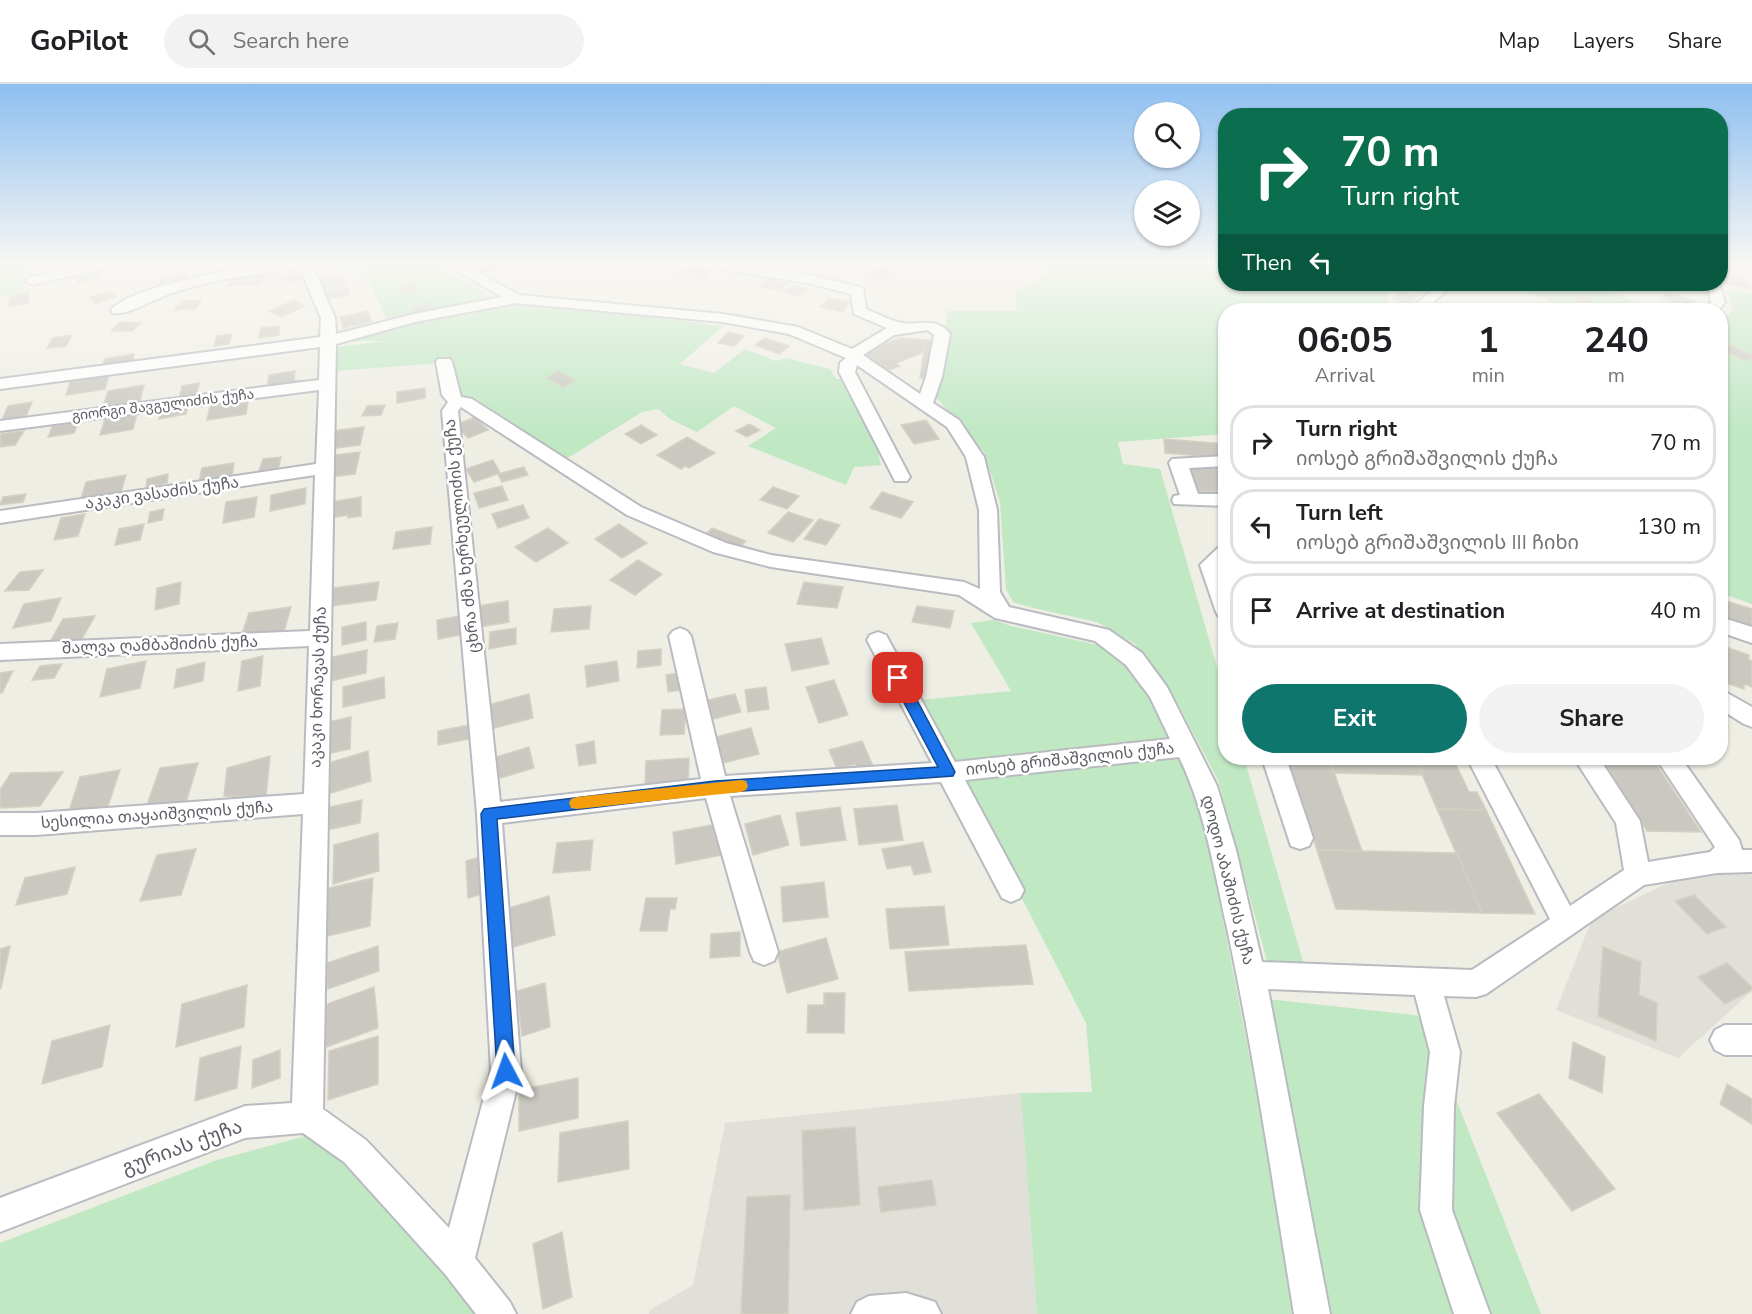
<!DOCTYPE html>
<html lang="en">
<head>
<meta charset="utf-8">
<style>
  body { margin:0; font-family:"Nunito Sans","Noto Sans Georgian",sans-serif; background:#f2f2f2; color:#202124; height:100vh; display:flex; flex-direction:column; font-size:22px; white-space:nowrap }
  * { box-sizing:border-box; margin:0 }
  p { font-size:20px; color:#757577 }
  .icon { flex:none; width:33px; height:33px; fill:none; stroke:currentColor; stroke-width:2; stroke-linecap:round; stroke-linejoin:round }
  .map { position:relative; flex:1; overflow:hidden }
  .side { position:absolute; left:1218px; top:219px; width:510px; height:462px; display:flex; flex-direction:column; background:#fff; border-radius:24px; box-shadow:0 2px 4px #0004 }
  .side>* { flex:none }
  .banner { position:absolute; left:1218px; top:24px; width:510px; height:183px; border-radius:24px; box-shadow:0 2px 4px #0004; background:#0b6e4f; color:#fff; overflow:hidden }
  .tools { position:absolute; left:1134px; top:18px; display:grid; gap:12px }
  .tools a { display:grid; place-items:center; width:66px; height:66px; border-radius:50%; background:#fff; box-shadow:0 2px 4px #0004; font-size:30px }
  .pin { position:absolute; display:grid; place-items:center; width:51px; height:51px; color:#fff; margin:-26px; border-radius:12px; box-shadow:0 3px 9px #0006 }
  .me { position:absolute; width:66px; margin:-33px; rotate:356deg; stroke-linejoin:round; filter:drop-shadow(0 0 4px #0008) }
  .turn { display:flex; align-items:center; gap:21px; height:126px; padding:0 24px; font-size:27px }
  .turn .icon { width:78px; height:78px; stroke-width:2.5 }
  .turn b { display:block; font-size:42px; line-height:51px }
  .then { display:flex; align-items:center; height:57px; padding:0 24px; background:#0003; gap:12px; font-size:22px }
  .eta { display:flex; justify-content:space-evenly; align-items:center; height:102px; text-align:center }
  .eta b { font-size:36px; font-weight:700; line-height:42px }
  .button { display:flex; gap:12px; margin-top:auto; padding:12px 24px }
  .button a { flex:1; height:69px; border-radius:36px; background:#0f766e; color:#fff; font-size:24px; font-weight:700; line-height:69px; text-align:center }
  .button a+a { background:#f2f2f2; color:#202124 }
  ul { padding:0; list-style:none }
  li { display:flex; align-items:center; gap:18px; height:75px; margin:0 12px 9px; padding:0 12px; border:3px solid #e0e0e0; border-radius:24px }
  li div { flex:1 }
  li b { display:block; font-size:22px }
  li em { font-style:normal }
  header { display:flex; align-items:center; gap:36px; box-sizing:border-box; height:84px; padding:0 30px; background:#fff; border-bottom:2px solid #e0e0e0 }
  header strong { font-size:28px }
  nav { display:flex; gap:33px; margin-inline-start:auto; font-size:21px }
  .search { width:420px; height:54px; background:#f2f2f2; display:flex; align-items:center; gap:15px; box-sizing:border-box; padding:0 21px; border-radius:33px; color:#757577; font-size:22px }
  .map>svg:first-child { display:block }
  .industrial { fill:#e0dfd8 }
  .green { fill:#bfe8c3 }
  .building { fill:#cac8c1; stroke:#d4d0c2; stroke-width:1.5 }
  .lines { fill:none; stroke-linecap:round; stroke-linejoin:round }
  .minor-casing { stroke:#b9bbc1; stroke-width:4 }
  .minor { fill:#fff; fill-rule:evenodd }
  .route { fill:#1a73e8; stroke:#114b97; stroke-width:1.5 }
  .slow { fill:#f59e0b }
  .labels { text-anchor:middle; dominant-baseline:central; stroke-width:5; stroke-linejoin:round; paint-order:stroke }
  .far-street-label { font-size:14px; fill:#5c5f65; stroke:#fff }
  .street-label { font-size:16px; fill:#5c5f65; stroke:#fff }
  .near-street-label { font-size:20px; fill:#5c5f65; stroke:#fff }
</style>
</head>
<body>
<header>
<strong>GoPilot</strong>
<div class="search"><svg class="icon" aria-label="search" viewBox="0 0 24 24"><circle cx="10" cy="10" r="6"/><path d="M15 15l6 6"/></svg>Search here</div>
<nav><a>Map</a><a>Layers</a><a>Share</a></nav>
</header>
<div class="map">
<svg width="1752" height="1230" viewBox="0 0 1752 1230">
  <rect width="100%" height="100%" fill="#efeee4"/>
  <g class="industrial">
    <path d="M1752,784V907L1678,974L1556,926L1592,835L1668,799Z"/>
    <path d="M1021,1009L1037,1230H649L650,1226L693,1201L725,1039Z"/>
  </g>
  <g class="green">
    <path d="M0,178H28L25,179V206L0,212Z"/>
    <path d="M346,178H432L496,215L388,237L361,183L349,185Z"/>
    <path d="M1048,178H1225L1226,200H1391L1385,226H1226L1225,350L1118,358L1123,380L1160,385L1225,611L1226,674H1244L1304,881L1267,877L1218,696L1171,607L1135,560L1097,538L1033,524L1013,518L1006,505L1000,418L984,368L934,311L948,227H1018L1015,221L1016,207L1036,197L1050,185Z"/>
    <path d="M1511,200H1594L1634,218L1620,225L1623,226H1571Z"/>
    <path d="M1726,206L1752,210V520L1721,509L1720,237L1734,226Z"/>
    <path d="M515,220L585,225L723,242L680,280L714,289L745,265L776,277L786,274L830,285L836,295H844L876,359L881,381L854,383L846,401L748,362L776,344L734,322L697,348L670,335L658,325L642,328L566,375L473,313H445L439,279L335,287V263L387,257H352V254L413,239Z"/>
    <path d="M994,536L1011,542L1103,562L1122,575L1144,604L1171,656L1201,723L1263,1042L1292,1230H1037L1021,1009L1092,1008L1086,939L920,616L1011,607L971,539Z"/>
    <path d="M1268,915L1423,932L1541,1230H1329Z"/>
    <path d="M320,1048L430,1167L474,1230H0V1159L217,1076Z"/>
  </g>
  <g class="building">
    <path d="M41,178H60V181L41,185Z"/>
    <path d="M609,178H633L625,186L605,183Z"/>
    <path d="M491,179L498,184L483,190L475,185Z"/>
    <path d="M686,182L712,184L703,195L677,192Z"/>
    <path d="M881,182L895,189L879,197L864,190Z"/>
    <path d="M100,185L101,195L78,199L77,190Z"/>
    <path d="M300,188L305,194L287,199L282,194Z"/>
    <path d="M187,189L191,197L162,204L159,196Z"/>
    <path d="M267,190L260,200L228,202L235,192Z"/>
    <path d="M343,191L348,200L321,207L316,197Z"/>
    <path d="M1720,191L1740,192L1752,204L1721,199Z"/>
    <path d="M768,193L779,195L777,197L788,199L780,207L758,202Z"/>
    <path d="M415,200L421,206L406,210L401,204Z"/>
    <path d="M1666,200H1699L1696,207Z"/>
    <path d="M794,201L809,205L799,212L785,208Z"/>
    <path d="M347,203L350,210L329,215L326,208Z"/>
    <path d="M111,207L116,213L94,220L90,213Z"/>
    <path d="M29,208L28,219L9,223L10,212Z"/>
    <path d="M1401,208L1417,213L1409,221L1393,215Z"/>
    <path d="M1668,209L1695,217L1689,224L1662,215Z"/>
    <path d="M1578,210L1594,216L1587,221L1571,215Z"/>
    <path d="M829,214L850,218L842,228L820,223Z"/>
    <path d="M202,216L195,225L174,226L182,217Z"/>
    <path d="M294,216L305,222L281,233L269,227Z"/>
    <path d="M429,219L433,227L415,231L412,223Z"/>
    <path d="M1650,220L1666,226H1633Z"/>
    <path d="M368,227L371,238L343,244L340,233Z"/>
    <path d="M120,238L141,239L132,247H111Z"/>
    <path d="M280,242L279,251L259,254L261,244Z"/>
    <path d="M728,248L744,252L734,262L718,259Z"/>
    <path d="M232,250L229,260L214,262L217,252Z"/>
    <path d="M72,251L66,262L47,264L53,254Z"/>
    <path d="M765,254L789,262L779,270L755,261Z"/>
    <path d="M899,254L926,256L924,268L896,279L900,282L889,286L864,269Z"/>
    <path d="M926,256H937L931,295L920,294Z"/>
    <path d="M1731,261L1752,271V275L1746,277L1721,265Z"/>
    <path d="M134,270L132,280L101,285L105,275Z"/>
    <path d="M295,287L294,297L301,296V301L267,306L269,291Z"/>
    <path d="M559,287L575,297L563,303L546,294Z"/>
    <path d="M109,291L105,305L66,311L70,298Z"/>
    <path d="M199,299L196,315L179,317L182,302Z"/>
    <path d="M144,301L139,321L102,327L108,307Z"/>
    <path d="M425,304V314L397,319V308Z"/>
    <path d="M248,317L246,330L207,336L210,323Z"/>
    <path d="M32,318L26,332L2,336L8,322Z"/>
    <path d="M385,321L381,331L362,332L367,322Z"/>
    <path d="M188,322L186,330L159,335L160,327Z"/>
    <path d="M137,329L133,345L100,351L105,335Z"/>
    <path d="M475,333L488,346L468,354L456,341Z"/>
    <path d="M926,336L939,355L914,360L901,341Z"/>
    <path d="M79,337L74,349L48,353L53,341Z"/>
    <path d="M749,340L760,346L747,353L736,347Z"/>
    <path d="M641,341L657,351L641,360L625,350Z"/>
    <path d="M364,343L360,361L327,365L333,347Z"/>
    <path d="M24,347L15,361L0,363L1,350Z"/>
    <path d="M687,353L715,369L689,384L685,382L681,385L657,371Z"/>
    <path d="M1164,355L1226,360V374L1165,369Z"/>
    <path d="M360,368L355,390L330,393L335,371Z"/>
    <path d="M281,373L278,385L259,387L263,375Z"/>
    <path d="M493,376L500,389L474,398L466,385Z"/>
    <path d="M234,379L232,393L199,398L202,384Z"/>
    <path d="M1226,380V408H1195L1184,381Z"/>
    <path d="M524,383L528,391L502,398L498,390Z"/>
    <path d="M168,390L167,399L146,404L147,395Z"/>
    <path d="M126,391L121,408L81,415L86,398Z"/>
    <path d="M502,402L508,416L479,424L474,409Z"/>
    <path d="M773,403L799,412L787,425L760,416Z"/>
    <path d="M306,404L305,420L270,427L271,411Z"/>
    <path d="M882,408L913,418L901,434L870,424Z"/>
    <path d="M26,410L23,418L0,421L3,413Z"/>
    <path d="M257,413L254,433L223,439L226,418Z"/>
    <path d="M361,413V432L348,434V431L330,434L331,418Z"/>
    <path d="M523,421L529,434L498,444L492,430Z"/>
    <path d="M164,425L162,436L148,439L150,428Z"/>
    <path d="M788,428L813,436L793,458L768,449Z"/>
    <path d="M85,430L78,452L54,456L61,434Z"/>
    <path d="M819,435L840,441L826,461L804,455Z"/>
    <path d="M144,440L140,456L115,461L119,445Z"/>
    <path d="M619,440L647,459L622,474L595,455Z"/>
    <path d="M432,443L430,460L393,465L396,448Z"/>
    <path d="M548,444L568,459L536,478L515,463Z"/>
    <path d="M712,444L746,457L736,467L702,454Z"/>
    <path d="M638,476L662,490L635,511L610,496Z"/>
    <path d="M43,486L29,506L5,507L20,488Z"/>
    <path d="M181,498L179,520L155,526L157,504Z"/>
    <path d="M379,498L376,516L322,523L326,505Z"/>
    <path d="M804,498L843,503L837,524L797,520Z"/>
    <path d="M61,514L51,537L13,544L24,520Z"/>
    <path d="M1720,515L1752,525V544L1720,534Z"/>
    <path d="M508,517L509,538L479,543V522Z"/>
    <path d="M591,522L589,545L551,548L554,525Z"/>
    <path d="M917,522L954,527L950,544L912,538Z"/>
    <path d="M291,523L284,547L241,553L249,529Z"/>
    <path d="M95,532L79,560L47,563L63,535Z"/>
    <path d="M460,532L461,551L438,555L437,536Z"/>
    <path d="M366,538V556L342,561V543Z"/>
    <path d="M398,539L395,555L374,558L377,542Z"/>
    <path d="M516,544V560L489,565L490,548Z"/>
    <path d="M821,554L829,580L792,587L785,560Z"/>
    <path d="M1720,561L1749,571L1748,575L1752,577V603L1744,600V605L1720,597Z"/>
    <path d="M661,565V581L637,584L638,567Z"/>
    <path d="M367,566L366,589L326,598L327,574Z"/>
    <path d="M263,572L260,602L238,607L242,577Z"/>
    <path d="M146,577L140,604L100,613L107,585Z"/>
    <path d="M617,577L619,597L587,603L585,582Z"/>
    <path d="M205,578L203,597L174,604L177,585Z"/>
    <path d="M62,580L54,594L32,596L40,582Z"/>
    <path d="M13,587L2,609H0V589Z"/>
    <path d="M685,588L687,605L668,608L666,591Z"/>
    <path d="M384,593L385,614L343,623V603Z"/>
    <path d="M834,596L848,631L819,639L806,603Z"/>
    <path d="M766,603L769,625L748,628L745,606Z"/>
    <path d="M529,610L533,634L491,645L488,621Z"/>
    <path d="M735,610L741,628L713,635L708,616Z"/>
    <path d="M686,625L684,650L660,651L662,626Z"/>
    <path d="M351,633L350,665L322,671L324,639Z"/>
    <path d="M469,641V655L438,661V647Z"/>
    <path d="M751,644L759,670L723,679L716,653Z"/>
    <path d="M594,657L596,679L579,682L576,661Z"/>
    <path d="M862,657L873,682L858,687L855,680L837,685L829,666Z"/>
    <path d="M529,663L534,684L497,695L493,674Z"/>
    <path d="M368,667L371,697L321,712L319,682Z"/>
    <path d="M270,672L266,713L224,712L227,684Z"/>
    <path d="M689,674L688,701L645,704L646,677Z"/>
    <path d="M1287,674H1329L1362,767L1317,766Z"/>
    <path d="M1329,674H1415L1423,691L1334,689Z"/>
    <path d="M1415,674H1453L1469,708H1477L1486,726L1437,725Z"/>
    <path d="M1602,674H1652L1701,748L1647,747Z"/>
    <path d="M198,679L186,718L146,724L160,684Z"/>
    <path d="M120,686L108,722L68,730L80,693Z"/>
    <path d="M63,688L40,722L0,724V706L11,689Z"/>
    <path d="M362,716L360,739L317,748L320,725Z"/>
    <path d="M897,721L903,756L859,761L854,725Z"/>
    <path d="M840,723L846,756L801,762L796,729Z"/>
    <path d="M1437,725L1486,726L1535,830L1482,829Z"/>
    <path d="M780,731L789,761L753,771L745,740Z"/>
    <path d="M717,740L722,771L676,780L673,748Z"/>
    <path d="M378,749L379,787L333,800L334,761Z"/>
    <path d="M593,756L590,786L553,789L557,759Z"/>
    <path d="M923,758L931,788L914,791L911,781L887,785L882,765Z"/>
    <path d="M196,765L181,811L140,817L157,771Z"/>
    <path d="M1317,766L1457,769L1482,829L1336,825Z"/>
    <path d="M479,773L482,810L468,814L466,777Z"/>
    <path d="M75,783L67,810L16,821L25,794Z"/>
    <path d="M373,794L370,842L319,854L324,805Z"/>
    <path d="M824,798L828,833L783,838L781,803Z"/>
    <path d="M1694,811L1726,843L1707,850L1675,817Z"/>
    <path d="M549,812L555,851L506,865L502,826Z"/>
    <path d="M646,814H677L675,825H670L667,847H640Z"/>
    <path d="M944,822L949,861L890,865L886,825Z"/>
    <path d="M740,848V872L710,874L711,850Z"/>
    <path d="M826,854L838,895L787,909L777,868Z"/>
    <path d="M1026,861L1033,900L909,907L905,868Z"/>
    <path d="M10,862L1,904L0,905V865Z"/>
    <path d="M378,862L379,887L328,905L327,879Z"/>
    <path d="M1603,863L1641,878L1639,911L1657,919L1656,957L1598,932Z"/>
    <path d="M1727,879L1752,903V906L1725,920L1698,893Z"/>
    <path d="M545,899L550,943L522,952L517,907Z"/>
    <path d="M247,901L244,943L176,963L182,920Z"/>
    <path d="M374,903L378,944L321,965L319,923Z"/>
    <path d="M824,909H845L844,949H807L808,921H824Z"/>
    <path d="M110,941L102,983L42,1000L52,957Z"/>
    <path d="M378,952V1000L328,1016L329,967Z"/>
    <path d="M1573,958L1605,973L1602,1009L1569,994Z"/>
    <path d="M241,962L237,1004L195,1017L200,974Z"/>
    <path d="M280,966V994L252,1004L253,976Z"/>
    <path d="M578,994V1034L519,1047V1006Z"/>
    <path d="M1727,1000L1752,1015V1040L1720,1020Z"/>
    <path d="M1539,1010L1615,1105L1572,1127L1497,1029Z"/>
    <path d="M628,1037L629,1085L558,1098L560,1049Z"/>
    <path d="M855,1043L860,1121L804,1126L802,1047Z"/>
    <path d="M932,1096L936,1121L881,1128L878,1103Z"/>
    <path d="M790,1111L788,1230H741L747,1113Z"/>
    <path d="M562,1148L572,1213L543,1225L533,1160Z"/>
  </g>
  <g class="lines">
    <g class="minor-casing">
      <g id="minor">
        <path d="M95,178H121L119,181L33,201L26,197L28,194Z"/>
        <path d="M281,178H311L335,234L336,250L414,230L502,213L442,178H460L519,211L723,230L798,243L852,265L887,244L854,230L851,210L807,199L701,182L694,178C751,178 808,190 863,204L866,225C878,230 889,236 902,239C920,242 936,232 950,250L942,293L933,319L959,336L984,373L997,426L1000,508L1009,523L1109,546L1142,569L1167,603L1217,702L1236,766L1262,878L1472,886L1550,835L1467,674H1491L1570,822L1624,786L1616,739L1574,674H1599L1640,737L1648,778L1710,768L1715,763L1656,674H1681L1739,756L1742,766H1752V788L1717,789L1644,801L1486,910L1476,913L1444,912L1460,968L1454,1022L1452,1126L1490,1230H1454L1420,1126L1424,1022L1430,968L1415,911L1268,905L1330,1230H1294C1273,1101 1254,971 1227,844C1214,786 1205,726 1179,673L965,696L1024,806L1020,814L1011,818L1002,814L941,698L730,712L778,868L774,877L764,881L754,877L750,868L706,714L502,739L521,987L475,1174L510,1218L516,1230H476L445,1190L344,1078L303,1049L245,1054L0,1148V1114L245,1022L292,1019L303,730L36,751H0V729H36L304,710L309,562L0,576V560L310,547L315,391L0,439V427L316,380L319,306L0,347V337L319,296L320,263L0,305V295L320,253L321,234L300,185C256,189 211,196 169,210C155,215 126,232 113,229L111,226C132,201 246,183 281,178ZM516,219L723,238L789,250L846,274L840,279L839,288L895,397H907L910,393L855,288L857,281L947,343L966,373L979,426L980,505L964,498L771,471L726,459L641,423L472,315L461,313L452,278L450,275H438L436,278L442,311L448,318L442,327L477,730L491,987L449,1144L366,1056L323,1025L336,260L415,238ZM928,246L934,251L926,293L920,310L863,271L894,251ZM461,323L627,431L713,468L771,483L959,511L995,534L1095,557L1126,581L1150,613L1170,655L955,678L886,551L878,548L870,551L867,556L932,679L725,692L691,552L687,547L680,544L673,547L669,552L701,695L500,718L458,327Z"/>
        <path d="M1438,200H1453L1425,226H1410Z"/>
        <path d="M1704,200H1719L1725,218L1719,226H1705L1711,218L1708,205Z"/>
        <path d="M1226,372V382L1189,384L1198,410H1226V422L1174,420L1172,416L1174,412L1180,411L1169,379L1172,375Z"/>
        <path d="M1226,461V478L1220,483L1226,497V535L1219,533L1216,528L1200,481L1219,463Z"/>
        <path d="M1720,533L1752,543V559L1720,548Z"/>
        <path d="M1720,605L1752,623V643L1744,640L1720,625Z"/>
        <path d="M1262,674H1286L1313,754L1309,762L1300,765L1291,762Z"/>
        <path d="M1725,941H1752V971H1725L1715,966L1710,956L1715,946Z"/>
        <path d="M906,1209L935,1218L941,1230H851L857,1218L869,1212Z"/>
      </g>
    </g>
    <use href="#minor" class="minor"/>
  </g>
  <linearGradient id="sky" x2="0" y2="1"><stop stop-color="#8dbff1"/><stop offset="0.51" stop-color="#f8f7f3"/><stop offset="1" stop-color="#f8f7f3" stop-opacity="0"/></linearGradient>
  <rect width="1752" height="351" fill="url(#sky)"/>
  <path class="route" d="M898,589L903,590L953,684L955,688L953,692L715,709L497,735L515,987L513,993L506,996L500,993L497,987L481,730L484,725L715,697L938,683L891,594Z"/>
  <path class="slow" d="M741,696L746,697L748,702L746,706L741,708L577,725L571,724L569,719L571,715L577,713Z"/>
  <g class="labels">
    <g class="far-street-label">
      <text transform="translate(163 321) rotate(-7)">გიორგი შავგულიძის ქუჩა</text>
    </g>
    <g class="street-label">
      <text transform="translate(162 409) rotate(-8)">აკაკი ვასაძის ქუჩა</text>
      <text transform="translate(462 452) rotate(-96)">ცხრა ძმა ხერხეულიძის ქუჩა</text>
      <text transform="translate(160 561) rotate(-2)">შალვა ღამბაშიძის ქუჩა</text>
      <text transform="translate(318 603) rotate(-88)">აკაკი ხორავას ქუჩა</text>
      <text transform="translate(1070 675) rotate(-6)">იოსებ გრიშაშვილის ქუჩა</text>
      <text transform="translate(157 731) rotate(-4)">სესილია თაყაიშვილის ქუჩა</text>
      <text transform="translate(1228 796) rotate(76)">დოდო აბაშიძის ქუჩა</text>
    </g>
    <g class="near-street-label">
      <text transform="translate(182 1063) rotate(-20)">გურიას ქუჩა</text>
    </g>
  </g>
</svg>
<div class="tools">
<a><svg class="icon" aria-label="search" viewBox="0 0 24 24"><circle cx="10" cy="10" r="6"/><path d="M15 15l6 6"/></svg></a>
<a><svg class="icon" aria-label="layers" viewBox="0 0 24 24"><path d="M12 4l9 5-9 5-9-5zM3 14l9 5 9-5"/></svg></a>
</div>
<div class="pin" style="left:898px;top:594px;background:#d93025"><svg class="icon" aria-label="arrive" viewBox="0 0 24 24"><path d="M6 21V4h12l-3 4 3 4H6"/></svg></div>
<svg class="me" style="left:506px;top:987px" viewBox="-20 -20 40 40"><path d="M0-17L14 15 0 8-14 15z" fill="#1a73e8" stroke="#fff" stroke-width="4"/></svg>
<div class="banner">
<div class="turn"><svg class="icon" aria-label="right" viewBox="0 0 24 24"><path d="M7 20v-9h11M14 6l5 5-5 5"/></svg><div><b>70 m</b>Turn right</div></div>
<div class="then">Then<svg class="icon" aria-label="left" viewBox="0 0 24 24"><path d="M17 20v-9H6M10 6l-5 5 5 5"/></svg></div>
</div>
<section class="side">
<div class="eta">
<div><b>06:05</b><p>Arrival</p></div>
<div><b>1</b><p>min</p></div>
<div><b>240</b><p>m</p></div>
</div>
<ul>
<li><svg class="icon" aria-label="right" viewBox="0 0 24 24"><path d="M7 20v-9h11M14 6l5 5-5 5"/></svg><div><b>Turn right</b><p>იოსებ გრიშაშვილის ქუჩა</p></div><em>70 m</em></li>
<li><svg class="icon" aria-label="left" viewBox="0 0 24 24"><path d="M17 20v-9H6M10 6l-5 5 5 5"/></svg><div><b>Turn left</b><p>იოსებ გრიშაშვილის III ჩიხი</p></div><em>130 m</em></li>
<li><svg class="icon" aria-label="arrive" viewBox="0 0 24 24"><path d="M6 21V4h12l-3 4 3 4H6"/></svg><div><b>Arrive at destination</b></div><em>40 m</em></li>
</ul>
<div class="button"><a>Exit</a><a>Share</a></div>
</section>
</div>
</body>
</html>
